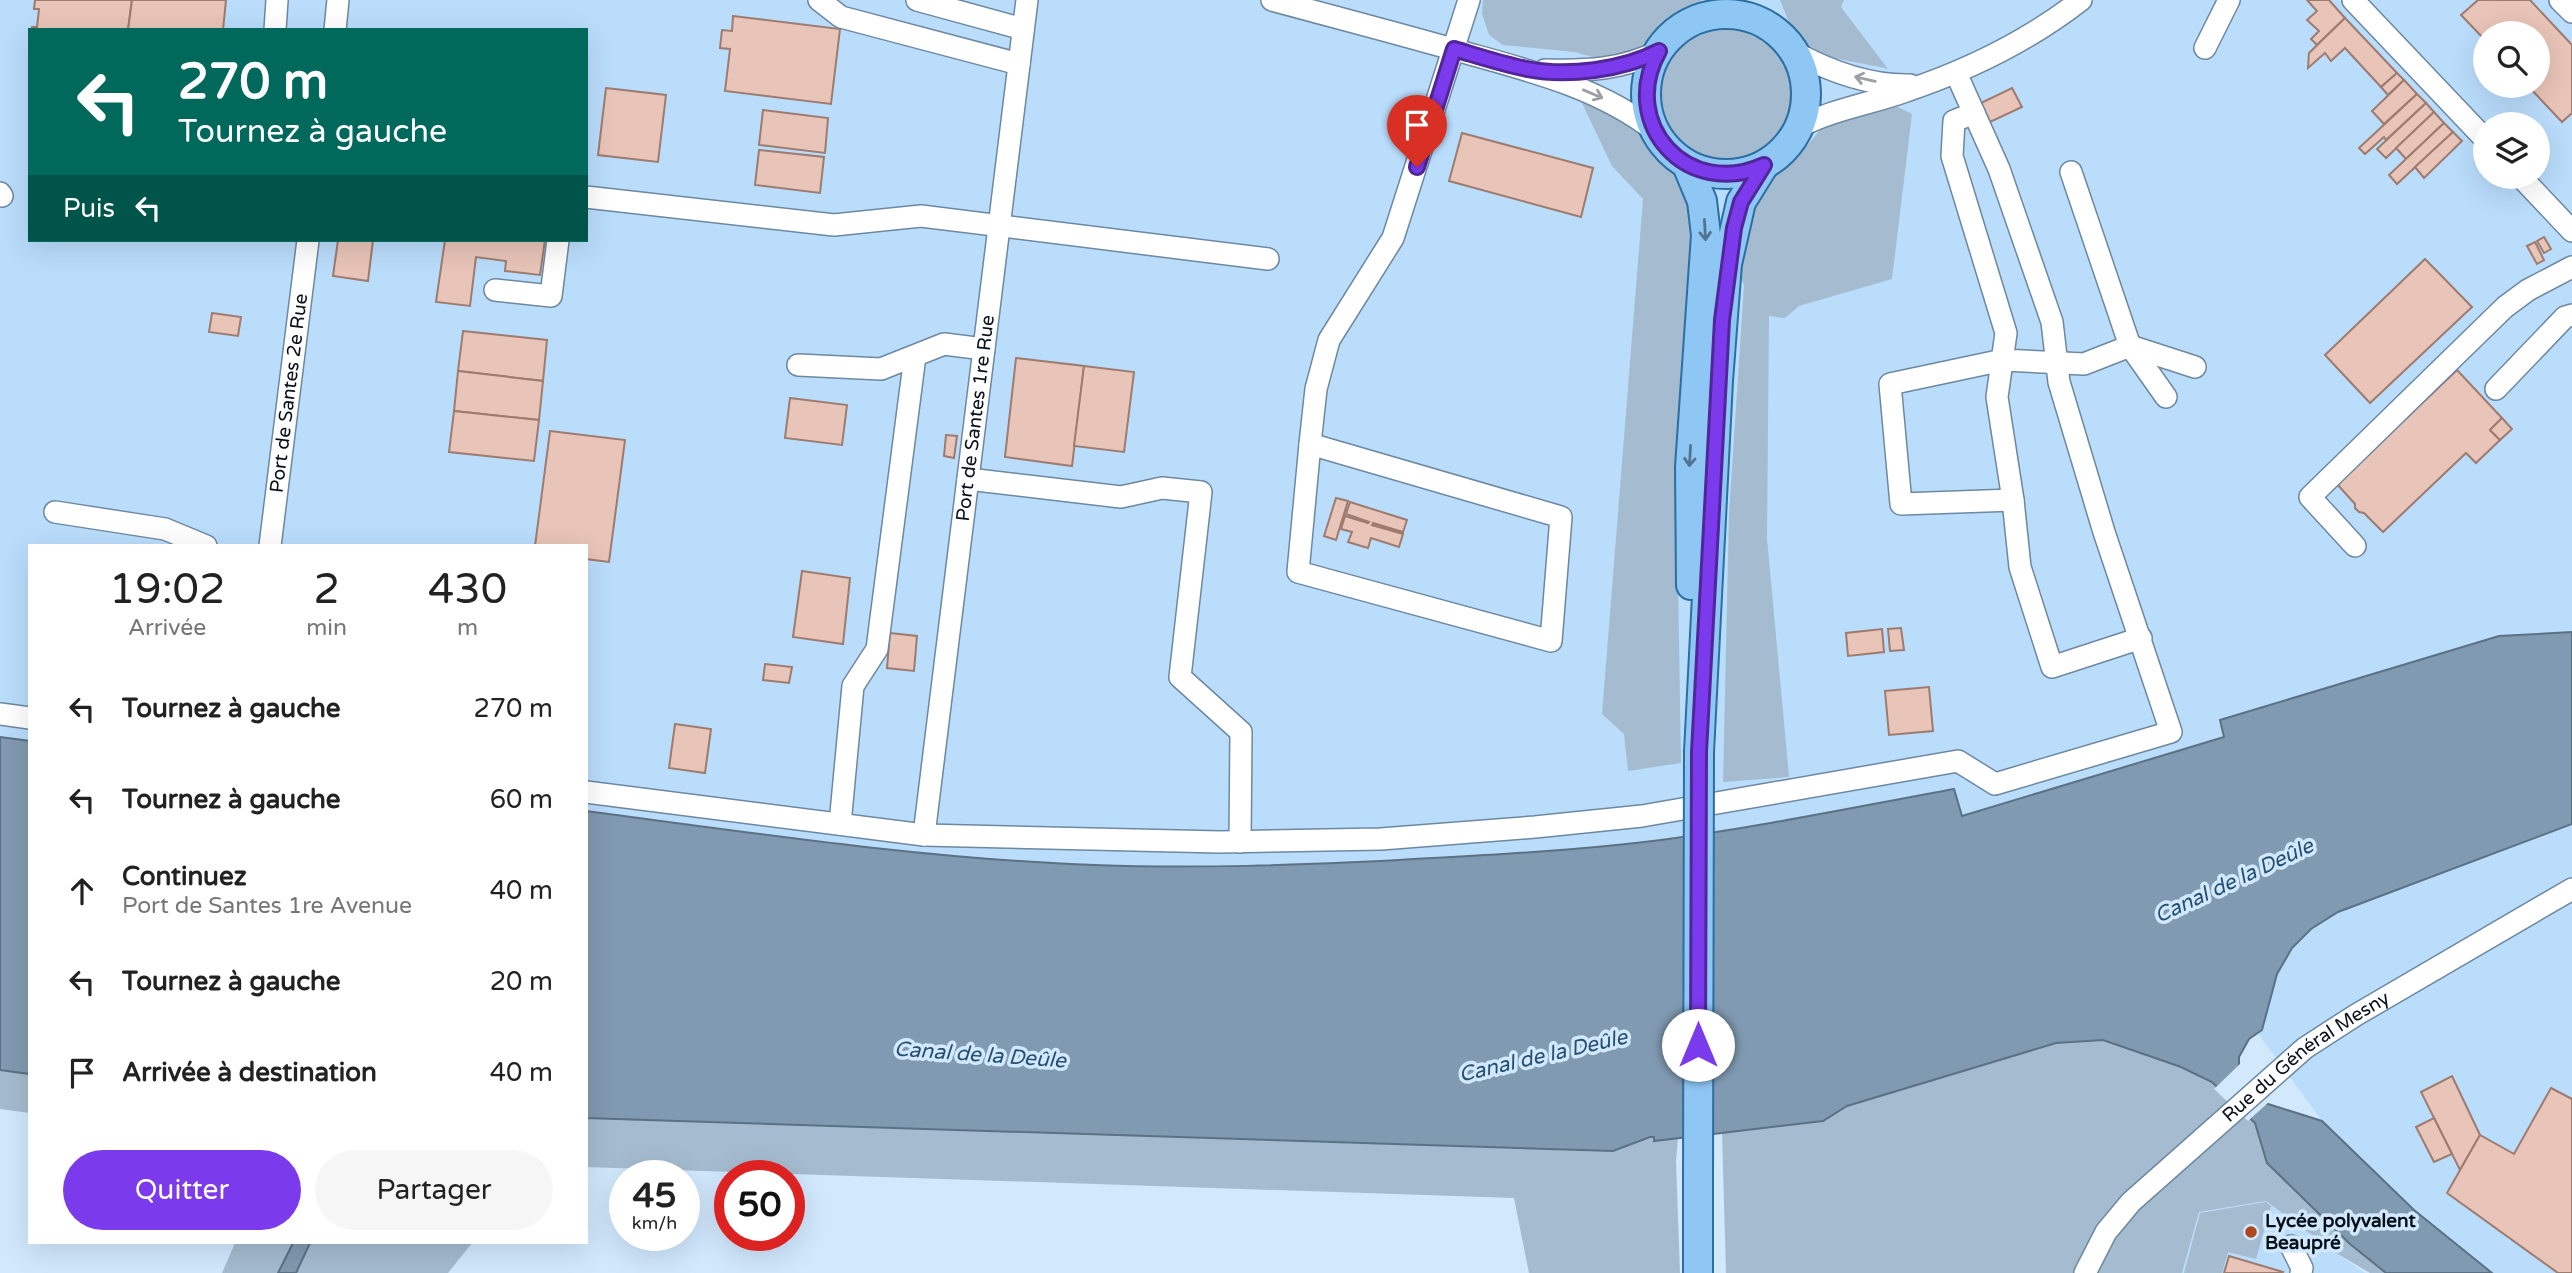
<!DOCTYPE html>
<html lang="fr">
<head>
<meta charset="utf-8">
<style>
  body { margin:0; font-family:"Varela Round",sans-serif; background:#f6f6f6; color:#222; height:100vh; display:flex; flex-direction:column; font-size:26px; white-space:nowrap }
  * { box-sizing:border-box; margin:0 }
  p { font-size:23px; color:#767676 }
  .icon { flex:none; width:38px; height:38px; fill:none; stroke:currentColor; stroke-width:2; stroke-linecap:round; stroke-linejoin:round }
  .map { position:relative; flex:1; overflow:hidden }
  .details { position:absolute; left:28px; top:544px; width:560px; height:700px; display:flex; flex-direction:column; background:#fff; border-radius:0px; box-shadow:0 7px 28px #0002 }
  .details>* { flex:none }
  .hud { position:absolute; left:28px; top:28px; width:560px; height:214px; border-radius:0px; box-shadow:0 7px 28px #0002; background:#00695c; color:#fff; overflow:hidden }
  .buttons { position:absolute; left:2473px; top:21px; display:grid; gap:14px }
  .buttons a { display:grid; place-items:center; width:77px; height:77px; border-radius:50%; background:#fff; box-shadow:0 7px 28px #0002; font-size:35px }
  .speed { position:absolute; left:609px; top:1160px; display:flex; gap:14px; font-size:35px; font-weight:700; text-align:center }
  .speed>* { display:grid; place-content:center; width:91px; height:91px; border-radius:50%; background:#fff; box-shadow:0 7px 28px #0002; line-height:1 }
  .speed small { font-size:18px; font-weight:400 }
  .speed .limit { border:10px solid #d22; background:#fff; color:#111 }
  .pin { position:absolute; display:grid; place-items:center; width:60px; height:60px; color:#fff; margin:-72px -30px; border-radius:50% 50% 50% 0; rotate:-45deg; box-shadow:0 0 7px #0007 }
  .pin .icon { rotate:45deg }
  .me { position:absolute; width:77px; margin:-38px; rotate:0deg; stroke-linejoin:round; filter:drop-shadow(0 0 5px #0008) }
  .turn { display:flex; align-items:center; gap:24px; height:147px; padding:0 35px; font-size:32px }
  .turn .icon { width:91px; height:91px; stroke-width:2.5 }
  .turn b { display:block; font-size:49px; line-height:60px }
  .then { display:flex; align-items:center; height:66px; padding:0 35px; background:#0003; gap:14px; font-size:26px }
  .eta { display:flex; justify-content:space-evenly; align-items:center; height:119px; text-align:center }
  .eta b { font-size:42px; font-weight:600; line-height:49px }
  .primary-button { display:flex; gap:14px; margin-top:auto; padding:14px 35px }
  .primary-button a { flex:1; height:80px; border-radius:42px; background:#7c3aed; color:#fff; font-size:28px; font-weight:600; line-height:80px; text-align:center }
  .primary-button a+a { background:#f6f6f6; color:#222 }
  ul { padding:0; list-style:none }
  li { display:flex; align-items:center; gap:21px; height:91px; padding:0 35px }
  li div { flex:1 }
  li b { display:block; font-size:26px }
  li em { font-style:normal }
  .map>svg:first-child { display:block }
  .built { fill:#baddfc; fill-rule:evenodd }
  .green { fill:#a5bbcf }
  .water { fill:#809ab1; stroke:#5c7183; stroke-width:2 }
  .pier { fill:#d1e8fd }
  .building { fill:#e9c4b8; stroke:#9e7b6f; stroke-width:2 }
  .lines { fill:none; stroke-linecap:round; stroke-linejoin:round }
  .minor-casing { stroke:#6d88a0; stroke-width:24 }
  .major-casing { stroke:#2d6ea2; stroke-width:32 }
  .minor { stroke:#fff; stroke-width:21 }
  .major { stroke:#8ec7f4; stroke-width:28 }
  .major-bridge-casing { stroke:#2d6ea2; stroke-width:32; stroke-linecap:butt }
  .major-bridge { stroke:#8ec7f4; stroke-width:28 }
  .oneway { stroke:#9c9fa3 }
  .oneway2 { stroke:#517591 }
  .route-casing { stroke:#51269a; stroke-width:18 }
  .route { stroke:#7c3aed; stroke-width:12 }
  .poi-dot { fill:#ad471f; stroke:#d1e8fd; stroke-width:2.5 }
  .labels { text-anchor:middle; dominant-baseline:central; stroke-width:7; stroke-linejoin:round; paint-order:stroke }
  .street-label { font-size:19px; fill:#071019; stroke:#d1e8fd }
  .poi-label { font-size:19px; font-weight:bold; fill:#071019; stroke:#d1e8fd; text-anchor:start }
  .water-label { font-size:21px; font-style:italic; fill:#254f72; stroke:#d1e8fd }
</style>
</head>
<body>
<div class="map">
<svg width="2572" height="1273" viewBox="0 0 2572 1273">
  <rect width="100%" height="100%" fill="#d1e8fd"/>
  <g class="built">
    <path d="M0,0H2572V1273H2492L2414,1210L2322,1121L2208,965L1661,848L1031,898L586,867V546H30V801L0,794ZM30,30H586V240H30ZM2485,33H2538V86H2485ZM2485,124H2538V177H2485Z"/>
    <path d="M2266,1201L2336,1253L2365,1273H2182L2199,1212Z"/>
  </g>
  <g class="green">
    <path d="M1483,0H1702L1665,24L1644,44L1623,56L1600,59L1574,52L1503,45L1489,35L1482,13Z"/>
    <path d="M1780,0H1844L1841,7L1888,69C1858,61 1822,61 1800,40C1791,31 1785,12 1780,0Z"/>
    <circle cx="1726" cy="95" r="65"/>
    <path d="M1581,101L1637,128L1690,194L1693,229L1676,458L1681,763L1628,771L1624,734L1602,714L1643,199L1612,166Z"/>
    <path d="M1896,106L1912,114L1892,279L1799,306L1785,318L1769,316L1767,538L1789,777L1723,782L1729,514L1744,285L1740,276L1742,242L1754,196L1769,176L1799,155L1826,123Z"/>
    <path d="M2103,1040L2181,1067L2212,1082L2255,1123L2267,1163L2350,1244L2386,1273H2370L2336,1253L2266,1201L2199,1212L2182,1273H1726L1722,1133L1823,1121L1847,1106L2056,1043Z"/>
    <path d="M0,1070L30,1074V1113L0,1109Z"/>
    <path d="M586,1118L1613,1151L1650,1137H1654L1655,1141L1678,1138L1676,1161L1680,1273H1529L1514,1198L586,1167Z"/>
    <path d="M2266,1202L2271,1206L2256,1259L2228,1252L2222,1273H2184L2200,1213Z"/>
    <path d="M235,1243H472L448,1273H222Z"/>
  </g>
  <g class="water">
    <path d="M2572,632V824L2338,912L2311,929L2292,948L2277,974L2262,1030L2249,1039L2239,1057V1071L2248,1090L2265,1103L2322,1121L2414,1210L2492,1273H2386L2350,1244L2267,1163L2255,1123L2212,1082L2181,1067L2103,1040L2056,1043L1847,1106L1823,1121L1654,1141V1137H1650L1613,1151L586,1118V811C755,833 925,859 1095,865C1196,869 1298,865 1399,860C1486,855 1574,851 1661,840C1759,827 1856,807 1954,789L1962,816L2224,737L2220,720L2499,636Z"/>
    <path d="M0,737L30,741V1074L0,1070Z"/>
    <path d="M293,1243H310L296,1273H278Z"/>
  </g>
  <path class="pier" d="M2242,1062V1071L2251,1088L2270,1101L2248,1121L2214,1089Z"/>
  <g class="building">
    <path d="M35,0H132L128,30H32V27H37L39,9H34Z"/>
    <path d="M132,0H226L223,30H128Z"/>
    <path d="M2307,0H2329L2345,18L2317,45L2311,39L2319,31L2307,20L2317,11Z"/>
    <path d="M2478,0H2530L2572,45V113L2562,122L2528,86H2538V33H2485V40L2461,15Z"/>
    <path d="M733,16L840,29L831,104L725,91L730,49L720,48L722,30L732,31Z"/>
    <path d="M2345,18L2397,73L2381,87L2345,48L2331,61L2325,53L2308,68L2309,53Z"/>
    <path d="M2397,73L2404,80L2388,95L2381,87Z"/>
    <path d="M2404,80L2417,94L2384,124L2372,111Z"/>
    <path d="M606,88L666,95L658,162L598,155Z"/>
    <path d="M2012,88L2022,107L1990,122L1981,103Z"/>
    <path d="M2417,94L2426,103L2386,140L2384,137L2365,154L2359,148Z"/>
    <path d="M2426,103L2434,112L2386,158L2377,149Z"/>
    <path d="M763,110L828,118L825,153L759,145Z"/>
    <path d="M2434,112L2444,123L2406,159L2396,148Z"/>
    <path d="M2444,123L2453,132L2397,184L2389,175Z"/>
    <path d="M2453,132L2462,141L2424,178L2415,167Z"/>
    <path d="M1462,133L1593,168L1581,217L1449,181Z"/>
    <path d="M759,150L824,157L820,193L755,185Z"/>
    <path d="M2544,237L2551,249L2544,253L2537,241Z"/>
    <path d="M338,240H373L368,281L333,276Z"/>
    <path d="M445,240H545L540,275L505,271L506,261L476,257L470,306L436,302Z"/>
    <path d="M2535,242L2544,260L2537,264L2527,246Z"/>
    <path d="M2425,259L2472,307L2370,403L2325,355Z"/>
    <path d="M212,313L241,317L238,336L209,332Z"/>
    <path d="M463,331L547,340L543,381L458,371Z"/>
    <path d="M1016,358L1084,366L1072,466L1005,457Z"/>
    <path d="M1084,366L1134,372L1124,452L1074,446Z"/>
    <path d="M2457,370L2502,418L2490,430L2500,440L2476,463L2466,453L2383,532L2364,513L2359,512L2355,508V504L2337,484Z"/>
    <path d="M458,371L543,381L539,420L454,411Z"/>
    <path d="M790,398L847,405L842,445L785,438Z"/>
    <path d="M454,411L539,420L534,461L449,452Z"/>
    <path d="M2502,418L2512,429L2500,440L2490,430Z"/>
    <path d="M550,431L625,440L609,562L586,559V546H535Z"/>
    <path d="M946,435L957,436L954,458L944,456Z"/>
    <path d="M1336,498L1348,501L1336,540L1324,536Z"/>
    <path d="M1350,502L1407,520L1403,532L1373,523L1372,525L1403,534L1399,547L1371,538L1368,548L1348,542L1352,532L1341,529L1345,516L1368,523L1369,522L1346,514Z"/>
    <path d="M802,571L850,578L843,644L793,637Z"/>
    <path d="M1901,628L1904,650L1890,651L1888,629Z"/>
    <path d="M1882,629L1884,652L1848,656L1846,633Z"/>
    <path d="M890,633L917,636L914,671L887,668Z"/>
    <path d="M765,664L792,667L789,683L763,680Z"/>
    <path d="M1929,687L1933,731L1889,735L1885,691Z"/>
    <path d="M675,724L711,729L705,773L669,768Z"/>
    <path d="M2452,1076L2480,1135L2460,1170L2421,1092Z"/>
    <path d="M2551,1088L2572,1099V1273H2558L2447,1193L2480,1135L2514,1154Z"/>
    <path d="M2434,1118L2452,1154L2434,1162L2416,1127Z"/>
    <path d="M2229,1256L2283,1272L2282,1273H2224Z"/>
  </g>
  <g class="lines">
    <g class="minor-casing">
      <g id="minor">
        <path d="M819,0L841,17L1019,64"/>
        <path d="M917,0L1023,29"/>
        <path d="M1272,0C1334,17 1396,33 1459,51C1527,70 1599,87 1656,132"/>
        <path d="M2353,0L2485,139"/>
        <path d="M2560,0L2572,12"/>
        <path d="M275,30L277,0"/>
        <path d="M335,30L338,0"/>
        <path d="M2205,48L2229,0"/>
        <path d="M1794,52C1829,71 1869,86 1910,85"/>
        <path d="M1545,70C1586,71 1622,70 1659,51"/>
        <path d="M1974,113L1954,121L1952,156L2006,333L1997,397L2013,500L1901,504L1890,384L2003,360L2084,364L2130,346L2195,367"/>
        <path d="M1799,127C1833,109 1870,104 1906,91C1969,70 2028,41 2081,0"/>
        <path d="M2071,172L2130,346L2166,397"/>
        <path d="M2521,177L2572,231"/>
        <path d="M0,193L2,196"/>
        <path d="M586,197L834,225L921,216L1268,259"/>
        <path d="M495,290L551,296L558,240"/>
        <path d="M798,365L881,369L944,344L984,349"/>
        <path d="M2496,389L2565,317L2572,315"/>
        <path d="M1310,444L1561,517L1551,641L1298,572Z"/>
        <path d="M1310,444L1316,389L1329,340L1393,238L1469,0"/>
        <path d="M968,479L1121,497L1162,488L1201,492L1180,677L1241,732L1240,842"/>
        <path d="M2013,500L2020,567L2052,667L2141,638"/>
        <path d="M55,512L165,529L206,546"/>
        <path id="s1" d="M270,546L308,240"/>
        <path d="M2355,546L2310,497L2505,307L2528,290L2572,267"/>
        <path d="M0,714L30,718"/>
        <path d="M586,792L924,835L1220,842L1381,839L1535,827L1642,816L1958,761L1995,784L2171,732L2104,532L2059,382L2052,322L1999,169L1956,73"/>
        <path d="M840,824L853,686L877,649L915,356"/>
        <path id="s2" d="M924,835L1027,0"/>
        <path d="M2291,1246L2302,1268L2301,1273"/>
        <path id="s3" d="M2085,1273L2106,1232L2131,1202L2305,1048L2356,1015L2572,889"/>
      </g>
    </g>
    <g class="major-casing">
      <g id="major">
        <circle cx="1726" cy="94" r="80"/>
        <path d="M1687,165L1702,201L1706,235L1690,467L1691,585"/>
        <path d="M1699,752L1718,381L1727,264L1741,202L1764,165"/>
        <path d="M1698,1176V1273"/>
      </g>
    </g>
    <use href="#minor" class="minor"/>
    <use href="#major" class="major"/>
    <g class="major-bridge-casing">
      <path id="major-bridge" d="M1698,1176L1699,752"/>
    </g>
    <use href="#major-bridge" class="major-bridge"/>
  </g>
  <defs><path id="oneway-shaft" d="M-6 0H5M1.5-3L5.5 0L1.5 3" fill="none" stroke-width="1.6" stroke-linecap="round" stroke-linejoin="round" transform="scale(1.75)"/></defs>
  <g class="oneway">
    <use href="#oneway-shaft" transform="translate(1865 79) rotate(-167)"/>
    <use href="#oneway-shaft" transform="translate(1593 94) rotate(23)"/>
  </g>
  <g class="oneway2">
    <use href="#oneway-shaft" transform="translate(1705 230) rotate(87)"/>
    <use href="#oneway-shaft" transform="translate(1690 456) rotate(93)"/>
  </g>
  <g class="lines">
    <g class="route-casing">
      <path id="route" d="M1417,167L1454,49C1478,56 1502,64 1527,69C1568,77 1622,70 1659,51C1618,124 1688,200 1764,165L1741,202L1734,228L1722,320L1699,752L1698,1045"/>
    </g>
    <use href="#route" class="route"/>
  </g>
  <circle class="poi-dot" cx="2251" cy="1232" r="7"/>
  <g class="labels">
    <g class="street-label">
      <text stroke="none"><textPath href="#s1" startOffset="154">Port de Santes 2e Rue</textPath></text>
      <text stroke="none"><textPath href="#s2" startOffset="420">Port de Santes 1re Rue</textPath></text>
      <text stroke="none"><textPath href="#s3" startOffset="313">Rue du Général Mesny</textPath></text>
    </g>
    <g class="poi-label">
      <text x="2265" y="1221">Lycée polyvalent<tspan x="2265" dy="22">Beaupré</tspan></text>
    </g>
    <g class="water-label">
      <text transform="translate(2234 881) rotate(-25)">Canal de la Deûle</text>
      <text transform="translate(980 1055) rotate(4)">Canal de la Deûle</text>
      <text transform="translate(1543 1056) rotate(-13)">Canal de la Deûle</text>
    </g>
  </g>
</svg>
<div class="buttons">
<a><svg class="icon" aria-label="search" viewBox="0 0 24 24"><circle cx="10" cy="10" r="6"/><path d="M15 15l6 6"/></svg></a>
<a><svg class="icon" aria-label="layers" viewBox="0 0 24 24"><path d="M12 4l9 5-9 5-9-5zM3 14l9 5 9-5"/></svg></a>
</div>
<div class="speed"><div>45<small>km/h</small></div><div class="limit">50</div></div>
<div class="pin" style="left:1417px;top:167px;background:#d93025"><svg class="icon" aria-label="arrive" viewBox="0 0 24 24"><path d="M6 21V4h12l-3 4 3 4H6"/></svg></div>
<svg class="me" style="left:1698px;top:1045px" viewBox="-20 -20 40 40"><circle r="19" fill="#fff"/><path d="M0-13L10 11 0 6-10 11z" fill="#7c3aed"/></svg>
<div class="hud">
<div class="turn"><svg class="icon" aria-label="left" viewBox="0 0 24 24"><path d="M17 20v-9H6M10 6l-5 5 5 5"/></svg><div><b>270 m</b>Tournez à gauche</div></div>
<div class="then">Puis<svg class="icon" aria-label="left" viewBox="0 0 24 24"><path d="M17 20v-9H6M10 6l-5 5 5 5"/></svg></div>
</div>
<section class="details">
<div class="eta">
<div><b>19:02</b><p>Arrivée</p></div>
<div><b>2</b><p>min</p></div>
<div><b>430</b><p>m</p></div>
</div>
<ul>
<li><svg class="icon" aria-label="left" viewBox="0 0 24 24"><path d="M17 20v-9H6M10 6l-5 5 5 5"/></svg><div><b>Tournez à gauche</b></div><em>270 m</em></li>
<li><svg class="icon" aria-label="left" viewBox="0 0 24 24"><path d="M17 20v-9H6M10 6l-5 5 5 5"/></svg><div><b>Tournez à gauche</b></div><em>60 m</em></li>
<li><svg class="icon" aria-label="ahead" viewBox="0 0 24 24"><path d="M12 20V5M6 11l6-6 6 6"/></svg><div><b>Continuez</b><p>Port de Santes 1re Avenue</p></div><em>40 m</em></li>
<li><svg class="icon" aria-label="left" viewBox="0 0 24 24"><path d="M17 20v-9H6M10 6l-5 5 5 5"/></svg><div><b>Tournez à gauche</b></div><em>20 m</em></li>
<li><svg class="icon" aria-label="arrive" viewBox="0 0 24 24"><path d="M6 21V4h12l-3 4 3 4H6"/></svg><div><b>Arrivée à destination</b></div><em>40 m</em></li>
</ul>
<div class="primary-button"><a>Quitter</a><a>Partager</a></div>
</section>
</div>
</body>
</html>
